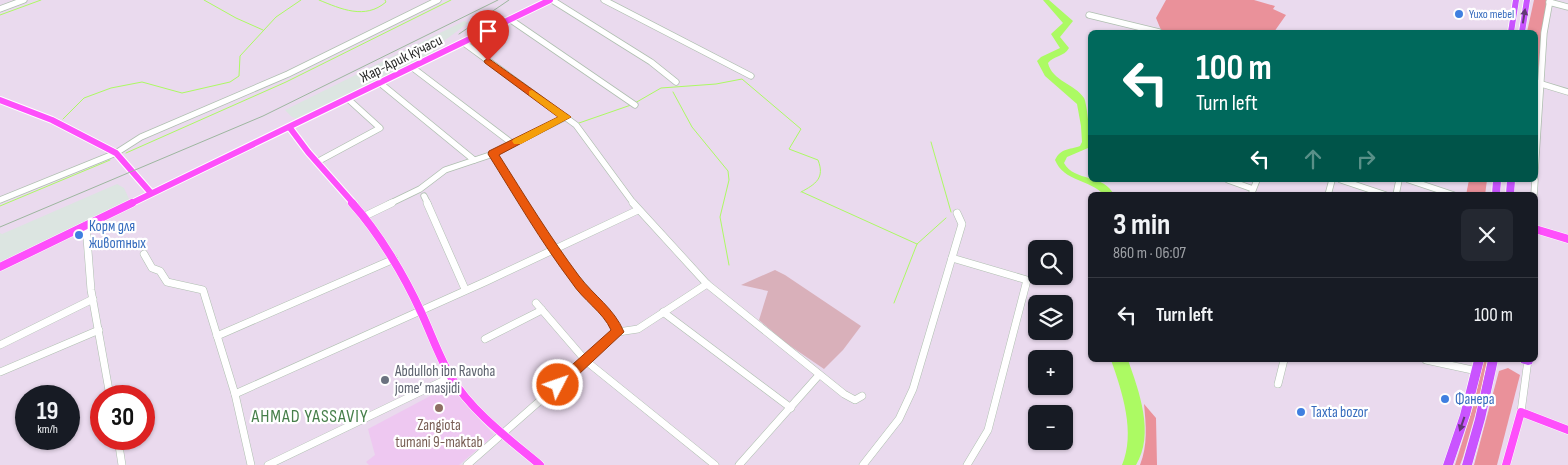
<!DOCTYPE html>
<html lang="en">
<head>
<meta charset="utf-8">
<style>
  body { margin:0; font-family:"Sofia Sans Condensed",sans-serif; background:#242831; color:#f1f3f6; height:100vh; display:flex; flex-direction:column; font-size:19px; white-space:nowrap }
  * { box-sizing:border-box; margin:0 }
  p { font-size:16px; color:#9ea1a6 }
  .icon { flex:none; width:28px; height:28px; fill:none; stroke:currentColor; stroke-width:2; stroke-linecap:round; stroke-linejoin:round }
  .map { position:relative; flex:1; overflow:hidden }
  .details { position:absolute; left:1088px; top:192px; width:450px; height:170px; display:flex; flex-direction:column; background:#171b24; border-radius:8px; box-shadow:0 1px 4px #0004 }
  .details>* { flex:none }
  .top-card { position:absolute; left:1088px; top:30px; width:450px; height:152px; border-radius:8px; box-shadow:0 1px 4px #0004; background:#00695c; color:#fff; overflow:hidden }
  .controls { position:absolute; left:1028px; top:240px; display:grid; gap:10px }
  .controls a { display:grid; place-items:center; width:45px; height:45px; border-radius:8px; background:#171b24; box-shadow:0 1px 4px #0004; font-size:25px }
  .speed { position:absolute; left:15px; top:385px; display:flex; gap:10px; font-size:25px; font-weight:700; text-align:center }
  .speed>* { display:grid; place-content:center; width:65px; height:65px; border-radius:50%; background:#171b24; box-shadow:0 1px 4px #0004; line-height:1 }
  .speed small { font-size:12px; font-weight:400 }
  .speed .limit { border:8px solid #d22; background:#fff; color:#111 }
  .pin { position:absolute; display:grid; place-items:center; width:42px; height:42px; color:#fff; margin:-51px -21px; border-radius:50% 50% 50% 0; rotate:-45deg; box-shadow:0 0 5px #0007 }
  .pin .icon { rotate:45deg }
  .me { position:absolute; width:55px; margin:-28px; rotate:49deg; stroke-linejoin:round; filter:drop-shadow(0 0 4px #0008) }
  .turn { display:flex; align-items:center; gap:18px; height:105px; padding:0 25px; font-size:22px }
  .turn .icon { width:65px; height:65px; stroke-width:2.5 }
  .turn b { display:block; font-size:35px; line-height:42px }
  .lanes { display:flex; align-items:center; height:48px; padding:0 25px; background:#0003; justify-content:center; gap:25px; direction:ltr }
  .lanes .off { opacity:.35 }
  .round { display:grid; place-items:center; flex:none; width:52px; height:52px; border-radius:8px; background:#242831 }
  .summary { display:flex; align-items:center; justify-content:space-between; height:85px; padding:0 25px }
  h1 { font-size:30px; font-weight:700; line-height:38px }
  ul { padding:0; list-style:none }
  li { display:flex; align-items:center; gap:15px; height:75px; padding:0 25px; border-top:1px solid #363941 }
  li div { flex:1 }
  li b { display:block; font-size:19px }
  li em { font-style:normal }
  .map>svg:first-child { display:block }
  .industrial { fill:#dce5e1 }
  .education { fill:#eec8f1 }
  .green { fill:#ea919a }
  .cemetery { fill:#d9b0ba }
  .water { fill:#acfa63 }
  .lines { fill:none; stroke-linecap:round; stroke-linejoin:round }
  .stream { stroke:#acfa63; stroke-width:1 }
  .minor-far1-casing { stroke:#afbfb0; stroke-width:7 }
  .minor-casing { stroke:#afbfb0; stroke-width:8 }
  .major-far1-casing { stroke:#fff; stroke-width:8 }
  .major-casing { stroke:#fff; stroke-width:9 }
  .highway-casing { stroke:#fff; stroke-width:1 }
  .minor-far1 { stroke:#fff; stroke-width:5.5 }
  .minor { stroke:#fff; stroke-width:7 }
  .major-far1 { stroke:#fe4ffb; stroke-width:6 }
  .major { stroke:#fe4ffb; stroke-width:8 }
  .highway { fill:#c954ff; fill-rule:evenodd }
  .rail { stroke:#9db69f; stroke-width:1 }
  .oneway { fill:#623975 }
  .route { fill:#ea580c; stroke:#983908 }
  .slow { fill:#f59e0b }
  .shop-dot { fill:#3f7fe0; stroke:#fff; stroke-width:2 }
  .worship-dot { fill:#6b7280; stroke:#fff; stroke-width:2 }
  .education-dot { fill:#8d6e63; stroke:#fff; stroke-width:2 }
  .labels { text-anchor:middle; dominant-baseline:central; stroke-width:4.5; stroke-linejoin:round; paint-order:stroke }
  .far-shop-label { font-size:12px; fill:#366cbe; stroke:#fff; text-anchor:start }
  .street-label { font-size:15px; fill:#2a2a2a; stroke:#fff }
  .shop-label { font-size:15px; fill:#366cbe; stroke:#fff; text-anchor:start }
  .worship-label { font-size:15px; fill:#5b616d; stroke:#fff; text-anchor:start }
  .education-label { font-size:15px; fill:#785e54; stroke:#fff }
  .quarter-label { font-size:18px; letter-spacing:1px; fill:#467f4a; stroke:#fff }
</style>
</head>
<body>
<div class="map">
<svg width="1568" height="465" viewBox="0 0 1568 465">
  <rect width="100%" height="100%" fill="#eadaee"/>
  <g class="industrial">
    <path d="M464,21L468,23L436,47L437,52L299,119L292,117L285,110Z"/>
    <path d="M117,184L124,188L130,201L0,262V233L2,234Z"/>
  </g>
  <path class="education" d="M449,386L494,435L459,465H369L366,462L375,455L368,429Z"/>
  <g class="green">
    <path d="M1166,0H1254L1275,6L1273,9L1286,15L1274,32H1173L1161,30L1156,18Z"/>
    <path d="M1534,0H1547L1537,80L1535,79V32H1527Z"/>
    <path d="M1469,180H1487L1485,195H1466Z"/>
    <path d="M1483,360H1488L1482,391L1463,457L1460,465H1455L1474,404Z"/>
    <path d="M1508,368L1520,375L1497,465H1474L1499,371Z"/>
    <path d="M1144,404L1156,418L1157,465H1140C1148,445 1146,425 1144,404Z"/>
  </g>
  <path class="cemetery" d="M775,270L785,275L861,326L843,350L824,369L786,343L759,320L768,291L741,285Z"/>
  <g class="water">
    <path d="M1043,0H1049L1073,21L1060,37L1069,48C1064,57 1053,56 1048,63C1052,81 1075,84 1084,98C1087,103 1090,136 1090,144L1088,148L1067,157L1064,163C1074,182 1105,174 1114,195H1104C1090,179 1064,182 1055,160C1061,148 1069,150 1080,146L1082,142L1081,126L1077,104L1045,76L1037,61L1041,57L1060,48L1051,34L1063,23Z"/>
    <path d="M1111,360H1128C1139,391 1155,434 1136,465H1122C1136,433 1122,391 1111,360Z"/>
  </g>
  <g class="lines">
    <g class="stream">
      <path d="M204,0L236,18L263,30"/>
      <path d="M319,0C341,9 365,20 386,2L385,0"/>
      <path d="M0,15L41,0"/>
      <path d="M673,92L692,127L728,171L729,180L720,217L729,265"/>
      <path d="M635,103L661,88L716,84L742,79L801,129L789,149L818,160C825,178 816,184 801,192"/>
      <path d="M63,119L84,98L111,88L142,82L182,93L230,82L239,76L240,56L276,17L301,0"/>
      <path d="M579,123L631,105"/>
      <path d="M931,142L951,212"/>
      <path d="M126,153L286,82L451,0"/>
      <path d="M802,192L917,244"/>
      <path d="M0,206L110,160"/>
      <path d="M894,303L917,244L946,218"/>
    </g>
    <g class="minor-far1-casing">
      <g id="minor-far1">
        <path d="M552,0L651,62L676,82"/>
        <path d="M604,0L751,76"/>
        <path d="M1549,2L1568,7"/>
        <path d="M0,9L24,0"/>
        <path d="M1089,15L1159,32"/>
        <path d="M511,20L635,105"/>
        <path d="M464,43L576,125L634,204"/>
        <path d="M413,68L513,144"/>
        <path d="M1535,82L1568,92"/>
        <path d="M380,83L474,160"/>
        <path d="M493,154L525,204"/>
        <path d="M317,162L380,128L348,99"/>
        <path d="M1535,172L1544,33L1550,0"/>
        <path d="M1228,180L1253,189"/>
        <path d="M1341,180L1386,195"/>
        <path d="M1409,180L1454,195"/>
        <path d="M1251,195L1257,180"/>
        <path d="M1328,195L1332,180"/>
        <path d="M1396,195L1399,180"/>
        <path d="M1534,195L1535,180"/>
        <path d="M424,196L428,204"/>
        <path d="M0,200L116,153L141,137L288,74L438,0"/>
        <path d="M389,204L420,189L445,170L493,154L566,117"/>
      </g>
    </g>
    <g class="minor-casing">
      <g id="minor">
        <path d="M427,203L465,289"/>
        <path d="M633,203L707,284L844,394L855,400L862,396"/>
        <path d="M365,216L392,203"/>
        <path d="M86,225L91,290L110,396"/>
        <path d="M144,254L152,268L160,271L167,282L203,290L235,394L251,465"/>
        <path d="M952,258L1027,280L988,430L967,465"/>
        <path d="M536,303L586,361L715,465"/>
        <path d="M663,312L791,408"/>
        <path d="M618,332L638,329L707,284"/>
        <path d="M217,336L394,259"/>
        <path d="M485,339L542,310"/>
        <path d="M0,345L93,299"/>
        <path d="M1426,360L1477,371"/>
        <path d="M0,372L99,330"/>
        <path d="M1278,384L1284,360"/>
        <path d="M235,394L487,281L638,210"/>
        <path d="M1521,412L1528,360"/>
        <path d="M118,439L122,465"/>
        <path d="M268,465L451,377"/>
        <path d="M467,465L618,332L608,315L568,269L524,203"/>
        <path d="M739,465L819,375"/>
        <path d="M863,465L899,419L913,389L962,224L957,213"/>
      </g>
    </g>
    <g class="major-far1-casing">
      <g id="major-far1">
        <path d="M0,100L52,120L116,153L151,193"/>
        <path d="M290,128L308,152L354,204"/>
        <path d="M130,204L550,0"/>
      </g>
    </g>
    <g class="major-casing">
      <g id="major">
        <path d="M352,203C379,233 404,275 421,312C431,333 439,357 451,377C471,411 510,440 540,465"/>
        <path d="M1535,229L1568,239"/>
        <path d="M0,267L132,203"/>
        <path d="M1506,465L1521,412L1568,430"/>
      </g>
    </g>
    <g class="highway-casing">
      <g id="highway">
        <path d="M1513,0H1519L1514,32H1508Z"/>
        <path d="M1524,0H1530L1525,32H1519Z"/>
        <path d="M1493,180H1501L1500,195H1492Z"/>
        <path d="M1507,180H1515L1514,195H1506Z"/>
        <path d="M1474,360H1484L1470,415L1453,465H1443L1460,415Z"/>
        <path d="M1488,360H1498L1485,419L1472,465H1462L1475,419Z"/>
        <path d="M1520,360H1532L1533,361L1532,364L1528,365L1521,363Z"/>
      </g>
    </g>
    <use href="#minor-far1" class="minor-far1"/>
    <use href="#minor" class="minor"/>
    <use href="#major-far1" class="major-far1"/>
    <use href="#major" class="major"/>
    <use href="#highway" class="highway"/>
    <g class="rail">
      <path d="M459,34L509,0"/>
      <path d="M0,227L263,116L498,0"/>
    </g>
  </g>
  <defs><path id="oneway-solid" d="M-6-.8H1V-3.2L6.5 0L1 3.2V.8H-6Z" transform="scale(1.25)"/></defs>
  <g class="oneway">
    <use href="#oneway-solid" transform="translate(1524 16) rotate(-81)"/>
    <use href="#oneway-solid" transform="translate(1462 424) rotate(109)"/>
  </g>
  <path class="route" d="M488,58L571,117L499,155C525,196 550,237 579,276C594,296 614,308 624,332L563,389L558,391L554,389L552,385L554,381L611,330C603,312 583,300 572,283C541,242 515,197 488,154L489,151L558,117L485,63L484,61Z"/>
  <path class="slow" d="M532,90L571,117L521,144H514L512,141L514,139L558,117L529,95V91Z"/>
  <g class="shop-dot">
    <circle cx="1459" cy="14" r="5"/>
    <circle cx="79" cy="235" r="5"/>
    <circle cx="1445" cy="399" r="5"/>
    <circle cx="1301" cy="412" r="5"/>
  </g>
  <circle class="worship-dot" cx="385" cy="380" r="5"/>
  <circle class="education-dot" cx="439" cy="408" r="5"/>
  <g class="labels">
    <g class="far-shop-label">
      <text x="1469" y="14">Yuxo mebel</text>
    </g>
    <g class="street-label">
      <text transform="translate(401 59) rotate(-26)">Жар-Арик кўчаси</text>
    </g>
    <g class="shop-label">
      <text x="89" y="226">Корм для<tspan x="89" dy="17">животных</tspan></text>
      <text x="1455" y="399">Фанера</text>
      <text x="1311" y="412">Taxta bozor</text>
    </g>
    <g class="worship-label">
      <text x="395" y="371">Abdulloh ibn Ravoha<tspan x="395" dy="17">jome’ masjidi</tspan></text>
    </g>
    <g class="education-label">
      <text x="439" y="425">Zangiota<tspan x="439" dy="17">tumani 9-maktab</tspan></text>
    </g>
    <g class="quarter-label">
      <text x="310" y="416">AHMAD YASSAVIY</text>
    </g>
  </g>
</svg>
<div class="controls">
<a><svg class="icon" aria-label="search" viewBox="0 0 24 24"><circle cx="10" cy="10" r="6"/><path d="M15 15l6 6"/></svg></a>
<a><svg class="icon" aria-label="layers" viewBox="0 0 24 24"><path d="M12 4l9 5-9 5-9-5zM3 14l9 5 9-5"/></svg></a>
<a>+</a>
<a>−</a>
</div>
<div class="speed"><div>19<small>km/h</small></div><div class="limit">30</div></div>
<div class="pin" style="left:488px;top:61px;background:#d93025"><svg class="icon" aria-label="arrive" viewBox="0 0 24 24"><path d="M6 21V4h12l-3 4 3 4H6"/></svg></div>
<svg class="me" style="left:558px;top:385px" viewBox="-20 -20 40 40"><circle r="17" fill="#ea580c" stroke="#fff" stroke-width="3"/><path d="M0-11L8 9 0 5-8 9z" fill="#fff"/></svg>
<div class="top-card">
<div class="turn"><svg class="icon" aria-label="left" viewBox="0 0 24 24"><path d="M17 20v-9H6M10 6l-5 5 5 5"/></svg><div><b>100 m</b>Turn left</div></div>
<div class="lanes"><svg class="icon" aria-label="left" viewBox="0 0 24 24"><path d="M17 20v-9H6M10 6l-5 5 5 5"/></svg><svg class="icon off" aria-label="ahead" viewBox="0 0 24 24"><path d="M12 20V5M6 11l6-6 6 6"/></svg><svg class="icon off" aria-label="right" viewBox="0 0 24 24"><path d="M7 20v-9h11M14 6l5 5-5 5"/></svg></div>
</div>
<section class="details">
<div class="summary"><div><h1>3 min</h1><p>860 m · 06:07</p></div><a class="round"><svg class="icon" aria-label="close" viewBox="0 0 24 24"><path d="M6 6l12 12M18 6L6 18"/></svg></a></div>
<ul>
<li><svg class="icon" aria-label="left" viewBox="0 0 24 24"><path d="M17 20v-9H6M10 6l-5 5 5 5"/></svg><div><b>Turn left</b></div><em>100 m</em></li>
</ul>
</section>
</div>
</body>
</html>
